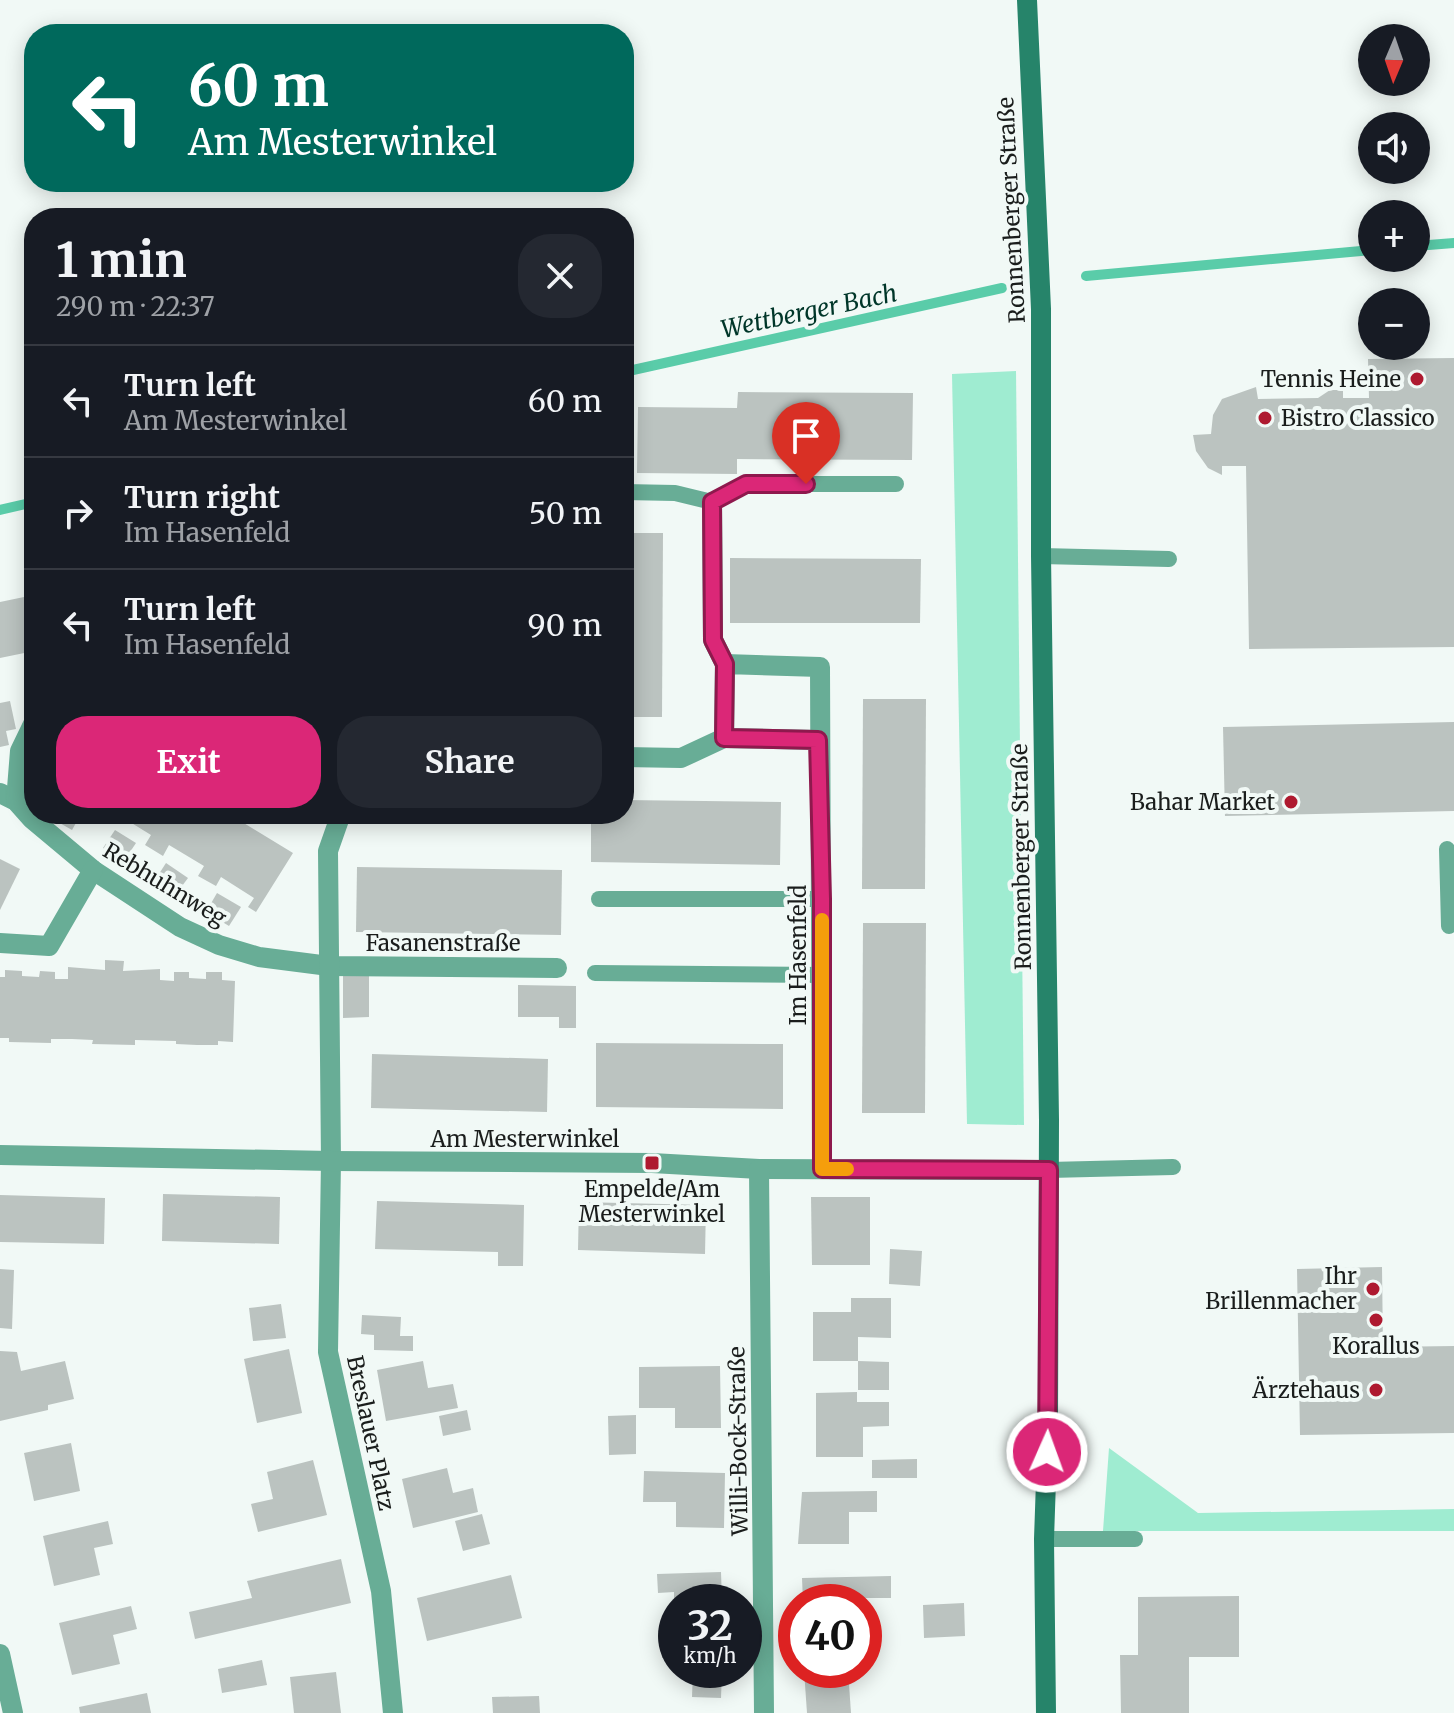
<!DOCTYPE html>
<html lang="en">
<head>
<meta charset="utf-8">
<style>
  body { margin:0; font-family:Merriweather,serif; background:#242831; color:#f1f3f6; height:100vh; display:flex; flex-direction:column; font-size:30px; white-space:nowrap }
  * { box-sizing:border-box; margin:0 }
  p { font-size:26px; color:#9ea1a6 }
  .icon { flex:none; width:44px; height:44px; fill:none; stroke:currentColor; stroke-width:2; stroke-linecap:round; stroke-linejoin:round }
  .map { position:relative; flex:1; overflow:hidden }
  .side { position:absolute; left:24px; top:208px; width:610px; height:616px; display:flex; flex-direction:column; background:#171b24; border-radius:32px; box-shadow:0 4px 20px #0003 }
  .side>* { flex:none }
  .banner { position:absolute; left:24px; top:24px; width:610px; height:168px; border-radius:32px; box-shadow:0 4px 20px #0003; background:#00695c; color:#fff; overflow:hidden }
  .needle { width:52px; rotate:182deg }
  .tools { position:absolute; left:1358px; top:24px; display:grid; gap:16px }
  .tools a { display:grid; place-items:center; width:72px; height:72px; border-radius:50%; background:#171b24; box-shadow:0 4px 20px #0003; font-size:40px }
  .speed { position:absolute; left:658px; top:1584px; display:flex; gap:16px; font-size:40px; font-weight:700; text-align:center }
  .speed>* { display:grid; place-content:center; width:104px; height:104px; border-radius:50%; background:#171b24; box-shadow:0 4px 20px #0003; line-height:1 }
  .speed small { font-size:20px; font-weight:400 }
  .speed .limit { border:12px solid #d22; background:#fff; color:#111 }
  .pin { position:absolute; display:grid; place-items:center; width:68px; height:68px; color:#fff; margin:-82px -34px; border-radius:50% 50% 50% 0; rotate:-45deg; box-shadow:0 0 8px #0007 }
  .pin .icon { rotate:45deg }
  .me { position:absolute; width:88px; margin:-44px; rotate:2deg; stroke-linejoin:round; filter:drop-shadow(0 0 6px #0008) }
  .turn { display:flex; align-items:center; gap:28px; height:168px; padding:0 32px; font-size:36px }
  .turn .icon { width:104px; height:104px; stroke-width:2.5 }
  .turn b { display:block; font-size:56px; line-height:68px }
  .round { display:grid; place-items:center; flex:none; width:84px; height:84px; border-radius:32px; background:#242831 }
  .summary { display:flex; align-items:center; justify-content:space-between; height:136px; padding:0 32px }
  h1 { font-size:48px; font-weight:700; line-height:60px }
  .button { display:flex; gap:16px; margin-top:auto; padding:16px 32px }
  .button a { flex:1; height:92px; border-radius:32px; background:#db2777; color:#fff; font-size:32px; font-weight:700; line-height:92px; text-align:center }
  .button a+a { background:#242831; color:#f1f3f6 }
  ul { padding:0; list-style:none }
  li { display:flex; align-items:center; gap:24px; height:112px; padding:0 32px; border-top:2px solid #363941 }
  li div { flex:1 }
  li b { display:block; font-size:30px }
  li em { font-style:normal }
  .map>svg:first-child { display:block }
  .green { fill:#9fecd1 }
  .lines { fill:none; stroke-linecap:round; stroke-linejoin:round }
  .stream { stroke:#5acca9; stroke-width:10 }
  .building { fill:#bbc3c0 }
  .lane { stroke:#68ad96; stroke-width:16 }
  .street { stroke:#68ad96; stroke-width:20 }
  .secondary { stroke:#26846a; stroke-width:20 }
  .route-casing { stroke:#8e194d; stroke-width:20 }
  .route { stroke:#db2777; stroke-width:14 }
  .slow { stroke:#f59e0b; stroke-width:14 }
  .poi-dot { fill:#ae1a30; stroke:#f1f9f6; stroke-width:3 }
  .labels { text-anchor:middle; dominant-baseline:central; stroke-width:8; stroke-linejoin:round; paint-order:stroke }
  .street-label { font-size:22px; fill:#1a1d1c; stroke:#f1f9f6 }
  .poi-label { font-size:22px; fill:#1a1d1c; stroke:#f1f9f6; text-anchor:end }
  .water-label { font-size:24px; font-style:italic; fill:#003629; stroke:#f1f9f6 }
</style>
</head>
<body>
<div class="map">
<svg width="1454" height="1713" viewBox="0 0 1454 1713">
  <rect width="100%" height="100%" fill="#f1f9f6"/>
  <g class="green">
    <path d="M1016,371L1024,1125L967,1124L952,374Z"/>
    <path d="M1109,1448L1198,1513L1454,1509V1531H1103Z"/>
  </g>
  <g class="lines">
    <g class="stream">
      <path d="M1416,246L1454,243"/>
      <path d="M1086,276L1372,250"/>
      <path d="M624,372L1002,288"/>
      <path d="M0,510L34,502"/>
    </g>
  </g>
  <g class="building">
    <path d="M1454,358V647L1249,649L1246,466H1222V475L1208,468L1196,451L1193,435L1211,434L1213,415L1222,399L1256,387L1258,399L1318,398L1330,390H1343V398H1369L1368,359Z"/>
    <path d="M738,392L913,393L912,460L737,459V474L637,473L638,407L737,408Z"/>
    <path d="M624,533H663L662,717H624Z"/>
    <path d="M730,558L921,559L920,623H730Z"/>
    <path d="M24,597L34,651L0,658V602Z"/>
    <path d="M863,699H926L925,889H862Z"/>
    <path d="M10,701L16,729L6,731L9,745L0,747V703Z"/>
    <path d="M1454,722V811L1225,816L1223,727Z"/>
    <path d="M624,800L781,802L780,865L591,862V814H624Z"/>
    <path d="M54,814H81L72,830L51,818Z"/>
    <path d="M117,814H229L293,853L256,912L248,907L254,898L221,877L216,886L198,876L204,866L169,845L163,856L145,845L151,835Z"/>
    <path d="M115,830L136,843L124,861L103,848Z"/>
    <path d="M0,859L20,869L0,910Z"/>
    <path d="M166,863L188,878L176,894L155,880Z"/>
    <path d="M357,867L562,870L561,935L356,932Z"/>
    <path d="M217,893L241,907L229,926L206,912Z"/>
    <path d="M863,923H926L925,1113H862Z"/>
    <path d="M105,960L124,961L123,971L160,969V980L174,981V972H189V978L206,979V972H222V980L235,981L233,1042L218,1041V1045H197L176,1044V1041L135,1040V1045L92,1044L93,1040L72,1039H51V1043L9,1042V1038H0V977H5V970L22,971V976L39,977L40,971L55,972V979H68V967L105,970Z"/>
    <path d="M343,976H369V1017L343,1018Z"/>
    <path d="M518,985L576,986V1028H559V1017H518Z"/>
    <path d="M596,1043L783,1044V1109L596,1107Z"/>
    <path d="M372,1054L548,1059L547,1112L371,1108Z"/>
    <path d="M163,1194L280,1197L279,1244L162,1241Z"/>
    <path d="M0,1195L105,1198L104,1244L0,1242Z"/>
    <path d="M811,1197H870V1265H812Z"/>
    <path d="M377,1201L524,1205L523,1266H498V1252L375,1249Z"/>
    <path d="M579,1202L706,1205L705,1254L578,1250Z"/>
    <path d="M890,1249L922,1251L920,1286L889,1284Z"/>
    <path d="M1382,1267L1383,1347L1454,1346V1433L1300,1435L1297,1269Z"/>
    <path d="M0,1269L14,1270L12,1329L0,1328Z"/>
    <path d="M851,1298H891V1338L858,1337V1361H813V1312H851Z"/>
    <path d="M281,1304L286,1338L253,1341L249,1308Z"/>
    <path d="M362,1315L401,1317L400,1336H413V1351L374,1350V1335L361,1334Z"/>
    <path d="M289,1349L302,1413L257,1423L244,1359Z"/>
    <path d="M0,1351L17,1352L21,1371L65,1361L74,1399L48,1405V1410L0,1421Z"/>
    <path d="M423,1361L428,1388L453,1384L458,1408L386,1421L377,1370Z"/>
    <path d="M858,1361L889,1362V1390H858Z"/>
    <path d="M720,1366L721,1428H675V1408H639V1367Z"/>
    <path d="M857,1392V1402H889V1426L863,1427V1457H816V1393Z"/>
    <path d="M467,1410L471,1430L443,1436L439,1416Z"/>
    <path d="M636,1415V1454L609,1455L608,1416Z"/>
    <path d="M71,1443L80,1491L34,1501L24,1453Z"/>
    <path d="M917,1459V1478H872V1460Z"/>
    <path d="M313,1460L327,1515L258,1532L251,1504L273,1499L267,1472Z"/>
    <path d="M447,1468L453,1493L473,1488L478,1512L413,1528L402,1479Z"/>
    <path d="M644,1471L725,1473L724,1528L676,1527V1502H643Z"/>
    <path d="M877,1491V1512H849V1544H798L802,1492Z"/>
    <path d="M482,1514L490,1544L463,1551L455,1521Z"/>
    <path d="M108,1521L113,1544L94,1548L100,1575L54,1586L43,1536Z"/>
    <path d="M341,1559L351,1603L195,1639L189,1612L252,1598L247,1581Z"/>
    <path d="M721,1572L722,1602H674V1592L658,1593L657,1574Z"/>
    <path d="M511,1575L522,1618L427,1641L417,1598Z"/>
    <path d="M891,1576V1598H850V1602H803L802,1578Z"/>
    <path d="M1239,1596V1657H1189V1713H1121L1120,1655H1138V1597Z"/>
    <path d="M964,1603L965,1636L924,1638L923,1605Z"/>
    <path d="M131,1606L137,1629L113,1635L120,1664L72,1675L59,1623Z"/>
    <rect x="662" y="1640" width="14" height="18"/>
    <path d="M262,1660L267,1685L222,1693L218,1669Z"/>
    <path d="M693,1670H722L721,1698L692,1697Z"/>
    <path d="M804,1670H848L851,1713H807Z"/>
    <path d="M336,1672L341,1713H294L290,1677Z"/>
    <path d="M147,1693L151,1713H80L79,1707Z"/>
    <path d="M539,1696L540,1713H493L492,1697Z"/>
  </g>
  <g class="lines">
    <g class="lane">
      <path d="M624,492L675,493L712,502L746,484H896"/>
      <path d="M1041,556L1169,559"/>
      <path d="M521,814H526"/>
      <path d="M1447,849L1449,926"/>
      <path d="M599,899H822"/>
      <path d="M595,973L822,975"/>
      <path d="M1049,1170L1173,1167"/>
      <path d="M1044,1539H1135"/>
    </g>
    <g class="street">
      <path d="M712,502L713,640L725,664"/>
      <path d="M724,738L818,740"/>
      <path d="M624,757L681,758L724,738L725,664L820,667L822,1169"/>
      <path d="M0,793L16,801L32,819L93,870L180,927L219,945L259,957L329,966L557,968"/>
      <path d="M16,801L20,751L34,722"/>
      <path d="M341,814L328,851L331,1161L328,1352L381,1591L393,1713"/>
      <path d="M0,943L49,946L93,870"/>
      <path d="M0,1155L331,1161L652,1163L759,1169L1049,1170"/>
      <path d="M759,1169L764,1713"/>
      <path d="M0,1654L13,1713"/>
    </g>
    <path class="secondary" d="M1027,0L1041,309V556L1049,1120L1048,1423L1044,1539L1046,1713"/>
  </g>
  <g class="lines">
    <g class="route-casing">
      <path id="route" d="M806,484H746L712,502L713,640L725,664L724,738L818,740L822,899V1169L1049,1170L1047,1452"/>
    </g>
    <use href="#route" class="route"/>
    <path class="slow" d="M822,920V1169H847"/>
  </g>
  <g class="poi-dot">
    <circle cx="1417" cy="379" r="8"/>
    <circle cx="1265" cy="418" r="8"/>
    <circle cx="1291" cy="802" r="8"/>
    <rect x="644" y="1155" width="16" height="16" rx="4"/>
    <circle cx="1373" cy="1289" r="8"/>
    <circle cx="1376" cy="1320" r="8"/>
    <circle cx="1376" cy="1390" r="8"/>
  </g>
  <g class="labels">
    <g class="street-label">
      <text transform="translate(1011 210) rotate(-93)">Ronnenberger Straße</text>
      <text transform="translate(1021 857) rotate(-91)">Ronnenberger Straße</text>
      <text transform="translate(165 884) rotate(31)">Rebhuhnweg</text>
      <text x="443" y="943">Fasanenstraße</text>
      <text transform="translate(798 955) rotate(-90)">Im Hasenfeld</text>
      <text x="525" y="1139">Am Mesterwinkel</text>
      <text transform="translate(371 1433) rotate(78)">Breslauer Platz</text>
      <text transform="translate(738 1441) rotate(-91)">Willi-Bock-Straße</text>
    </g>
    <g class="poi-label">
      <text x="1401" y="379">Tennis Heine</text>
      <text x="1281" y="418" text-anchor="start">Bistro Classico</text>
      <text x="1275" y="802">Bahar Market</text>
      <text x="652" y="1189" text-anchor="middle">Empelde/Am<tspan x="652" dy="25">Mesterwinkel</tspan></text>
      <text x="1357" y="1276">Ihr<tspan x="1357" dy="25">Brillenmacher</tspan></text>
      <text x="1376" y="1346" text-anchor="middle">Korallus</text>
      <text x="1360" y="1390">Ärztehaus</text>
    </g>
    <g class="water-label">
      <text transform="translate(809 311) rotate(-12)">Wettberger Bach</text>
    </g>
  </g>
</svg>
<div class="tools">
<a><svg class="needle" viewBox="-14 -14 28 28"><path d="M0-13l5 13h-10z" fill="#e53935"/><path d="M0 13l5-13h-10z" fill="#9ea1a6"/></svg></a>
<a><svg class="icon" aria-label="sound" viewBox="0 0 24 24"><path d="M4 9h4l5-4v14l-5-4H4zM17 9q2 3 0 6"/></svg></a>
<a>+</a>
<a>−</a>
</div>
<div class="speed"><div>32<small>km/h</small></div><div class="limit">40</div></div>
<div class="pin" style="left:806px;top:484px;background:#d93025"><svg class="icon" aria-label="arrive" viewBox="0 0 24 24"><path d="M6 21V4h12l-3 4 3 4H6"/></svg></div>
<svg class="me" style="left:1047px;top:1452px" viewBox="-20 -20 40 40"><circle r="17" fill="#db2777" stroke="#fff" stroke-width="3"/><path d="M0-11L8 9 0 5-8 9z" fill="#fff"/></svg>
<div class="banner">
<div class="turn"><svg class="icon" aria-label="left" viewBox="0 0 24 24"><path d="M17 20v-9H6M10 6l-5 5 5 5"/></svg><div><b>60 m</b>Am Mesterwinkel</div></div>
</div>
<section class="side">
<div class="summary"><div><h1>1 min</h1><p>290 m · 22:37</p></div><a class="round"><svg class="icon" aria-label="close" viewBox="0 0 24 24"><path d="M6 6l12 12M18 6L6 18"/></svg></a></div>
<ul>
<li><svg class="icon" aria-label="left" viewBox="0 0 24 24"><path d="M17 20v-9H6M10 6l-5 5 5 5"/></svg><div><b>Turn left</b><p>Am Mesterwinkel</p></div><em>60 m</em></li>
<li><svg class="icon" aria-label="right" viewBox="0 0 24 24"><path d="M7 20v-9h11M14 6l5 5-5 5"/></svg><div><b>Turn right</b><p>Im Hasenfeld</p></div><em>50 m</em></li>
<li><svg class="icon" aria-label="left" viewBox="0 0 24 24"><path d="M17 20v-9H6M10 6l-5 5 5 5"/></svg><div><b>Turn left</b><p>Im Hasenfeld</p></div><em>90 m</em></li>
</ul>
<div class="button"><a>Exit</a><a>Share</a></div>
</section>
</div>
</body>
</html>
